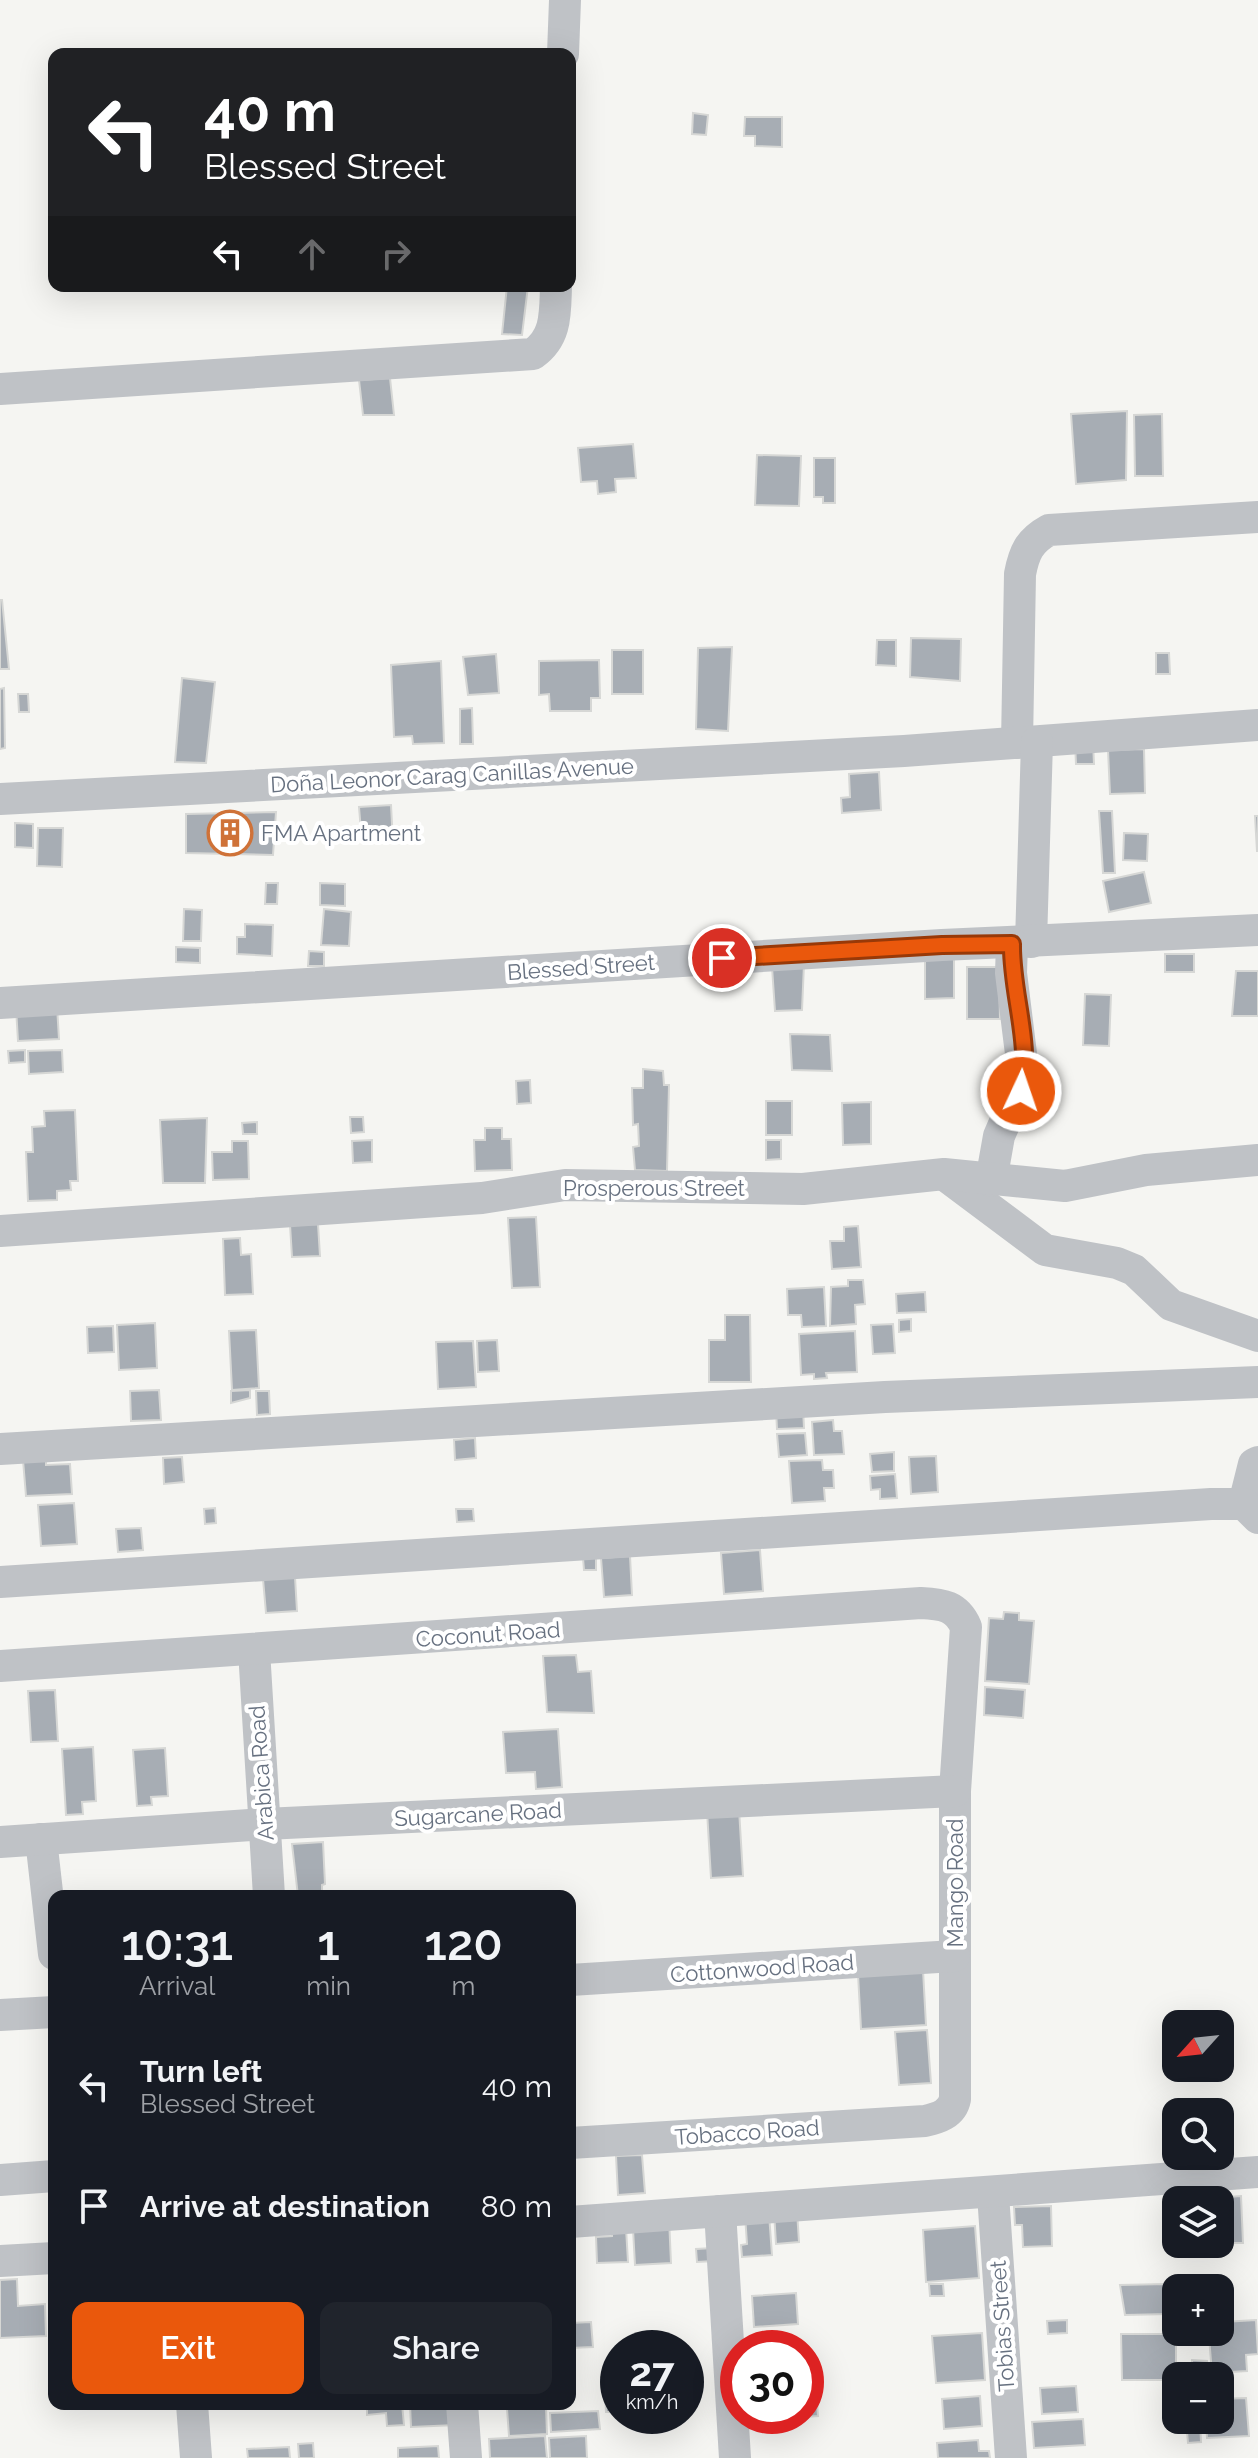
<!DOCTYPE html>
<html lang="en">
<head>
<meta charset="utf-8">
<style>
  body { margin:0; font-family:Raleway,sans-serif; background:#20242c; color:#f1f3f6; height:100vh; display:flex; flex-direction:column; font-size:30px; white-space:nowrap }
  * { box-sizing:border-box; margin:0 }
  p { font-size:26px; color:#9ea1a6 }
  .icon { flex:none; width:44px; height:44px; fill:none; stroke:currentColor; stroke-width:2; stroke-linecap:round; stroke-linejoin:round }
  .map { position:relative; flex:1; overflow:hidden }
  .details { position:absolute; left:48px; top:1890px; width:528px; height:520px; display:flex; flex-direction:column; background:#171b24; border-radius:16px; box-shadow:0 8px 32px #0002 }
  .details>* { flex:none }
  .banner { position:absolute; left:48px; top:48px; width:528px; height:244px; border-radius:16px; box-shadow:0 8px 32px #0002; background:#202124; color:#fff; overflow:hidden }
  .needle { width:52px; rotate:243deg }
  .controls { position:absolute; left:1162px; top:2010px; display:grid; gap:16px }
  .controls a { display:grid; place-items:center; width:72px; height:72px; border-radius:16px; background:#171b24; box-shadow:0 8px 32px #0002; font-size:40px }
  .speed { position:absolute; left:600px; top:2330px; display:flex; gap:16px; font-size:40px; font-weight:700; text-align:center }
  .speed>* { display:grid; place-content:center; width:104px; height:104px; border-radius:50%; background:#171b24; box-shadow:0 8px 32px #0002; line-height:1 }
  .speed small { font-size:20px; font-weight:400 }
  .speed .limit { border:12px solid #d22; background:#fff; color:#111 }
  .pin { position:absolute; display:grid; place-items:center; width:68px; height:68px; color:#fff; margin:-34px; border:4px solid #fff; border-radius:50%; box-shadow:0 2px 8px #0007 }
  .me { position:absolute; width:88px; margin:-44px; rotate:3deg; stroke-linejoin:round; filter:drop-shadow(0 0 6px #0008) }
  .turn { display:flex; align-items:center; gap:28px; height:168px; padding:0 24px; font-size:36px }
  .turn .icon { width:104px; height:104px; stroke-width:2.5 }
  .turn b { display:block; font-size:56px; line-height:68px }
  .lanes { display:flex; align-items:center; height:76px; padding:0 24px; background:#0003; justify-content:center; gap:40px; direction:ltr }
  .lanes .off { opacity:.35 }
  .eta { display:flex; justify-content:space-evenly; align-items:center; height:136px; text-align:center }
  .eta b { font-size:48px; font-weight:600; line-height:56px }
  .primary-button { display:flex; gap:16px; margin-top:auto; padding:16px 24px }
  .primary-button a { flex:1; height:92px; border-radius:16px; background:#ea580c; color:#fff; font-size:32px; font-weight:600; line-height:92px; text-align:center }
  .primary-button a+a { background:#20242c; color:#f1f3f6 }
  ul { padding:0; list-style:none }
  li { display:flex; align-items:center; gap:24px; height:120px; padding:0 24px }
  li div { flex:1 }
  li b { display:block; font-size:30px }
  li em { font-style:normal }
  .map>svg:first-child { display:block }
  .building { fill:#a7adb4; stroke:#d6d7d5; stroke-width:2 }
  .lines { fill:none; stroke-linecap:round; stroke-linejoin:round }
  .minor { stroke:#bfc2c6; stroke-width:32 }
  .route-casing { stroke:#983908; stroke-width:20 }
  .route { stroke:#ea580c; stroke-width:14 }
  .labels { text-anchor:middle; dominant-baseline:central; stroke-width:8; stroke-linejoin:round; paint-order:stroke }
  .street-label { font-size:22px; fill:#677180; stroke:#fff }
  .poi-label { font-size:22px; fill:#677180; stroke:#fff; text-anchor:start }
</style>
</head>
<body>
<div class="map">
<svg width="1258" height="2458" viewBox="0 0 1258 2458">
  <rect width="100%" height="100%" fill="#f5f5f2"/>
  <g class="building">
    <path d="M693,113L708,115L706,135L692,134Z"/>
    <path d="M745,117H782V147L755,146V136H744Z"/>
    <path d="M507,286H528L522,335L502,334Z"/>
    <path d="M390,378L394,415H363L359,380Z"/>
    <path d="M1127,411L1126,480L1076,484L1071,414Z"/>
    <path d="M1162,414L1163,476H1135L1134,415Z"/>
    <path d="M633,444L636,478L615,479L616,492L598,494L597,481L581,482L578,448Z"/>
    <path d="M757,455L801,456L799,506L755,505Z"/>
    <path d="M814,458H835V503H823V497H814Z"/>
    <path d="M0,600H2L9,669H0Z"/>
    <path d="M911,638L961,639L960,681L910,677Z"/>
    <path d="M877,640H896V666L876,665Z"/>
    <path d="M732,647L728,731L696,729L698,648Z"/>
    <rect x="612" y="650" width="31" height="44"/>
    <path d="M1156,653H1169L1170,674H1156Z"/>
    <path d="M496,654L499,693L468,695L463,657Z"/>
    <path d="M599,660L600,698H591V711H550L549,694L539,695V661Z"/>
    <path d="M441,661L444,743L413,744L412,736L394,737L391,665Z"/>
    <path d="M182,678L215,682L206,763L175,762Z"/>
    <path d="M4,688L5,748L0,749V689Z"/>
    <path d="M18,694H28L29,712H19Z"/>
    <path d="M472,708L473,744H460V709Z"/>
    <path d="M1093,742L1094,764H1076L1075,743Z"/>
    <path d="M1144,749L1145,793L1110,794L1108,750Z"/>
    <path d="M879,772L881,810L842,813L841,798L850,797L849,774Z"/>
    <path d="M391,805L393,842L362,843L359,807Z"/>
    <path d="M1099,811H1112L1115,873H1103Z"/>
    <path d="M276,812L273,855L186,853V814Z"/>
    <path d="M1255,816H1258V851H1257Z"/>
    <path d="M15,823L33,824V848L15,847Z"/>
    <path d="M38,828H63L62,867L37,866Z"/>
    <path d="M1124,833L1148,834L1147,861L1123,860Z"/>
    <path d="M1144,872L1151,903L1109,912L1103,881Z"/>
    <path d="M266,883H278L277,904H265Z"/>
    <path d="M320,883L345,884V906L320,905Z"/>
    <path d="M184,909L202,910L201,941H183Z"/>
    <path d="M324,909L351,912L349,946L321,945Z"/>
    <path d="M245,924L273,925L272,956L237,954V937H245Z"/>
    <path d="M176,947L200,948V963L176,962Z"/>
    <path d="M309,951L324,952V966H308Z"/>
    <rect x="1165" y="954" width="29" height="18"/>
    <path d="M925,959H954V998L925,999Z"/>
    <path d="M804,964L802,1010L775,1011L772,967Z"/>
    <path d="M967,967H999L1000,1019H967Z"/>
    <path d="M1236,971H1258V1016H1232Z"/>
    <path d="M1085,994L1111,995L1109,1046L1083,1045Z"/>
    <path d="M57,1006L59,1039L18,1041L16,1008Z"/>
    <path d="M790,1034L830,1035L832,1071L792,1070Z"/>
    <path d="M25,1050V1062L9,1063L8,1051Z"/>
    <path d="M62,1050L63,1072L29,1074L28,1051Z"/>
    <path d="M643,1069L663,1071L664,1085H669L667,1171L635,1170L633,1147L639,1146L638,1124L633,1125L632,1088H643Z"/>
    <path d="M530,1080L531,1103L517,1104L516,1081Z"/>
    <rect x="766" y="1101" width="26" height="34"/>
    <path d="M871,1102V1144L843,1145L842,1103Z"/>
    <path d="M75,1110L78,1181H70L71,1190L57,1191V1200L28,1201L26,1152H33L32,1127L45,1126L44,1111Z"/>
    <path d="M350,1117H363L364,1132L351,1133Z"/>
    <path d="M207,1118L205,1183H163L160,1120Z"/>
    <path d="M257,1122V1134H243L242,1123Z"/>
    <path d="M485,1128H502V1139H511L512,1170L475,1171L474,1140H485Z"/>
    <path d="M372,1140V1162L353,1163L352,1141Z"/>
    <path d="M766,1140H781V1159L766,1160Z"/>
    <path d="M232,1141H248L249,1179L213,1180L212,1152H232Z"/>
    <path d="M536,1217L540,1287L512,1288L508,1218Z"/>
    <path d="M318,1224L320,1256L292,1257L290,1225Z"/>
    <path d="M858,1226L861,1267L832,1269L830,1241H844V1227Z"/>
    <path d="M240,1238L241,1255L251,1254L253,1294L225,1295L223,1239Z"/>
    <path d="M848,1280H863L865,1304L855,1305L856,1324L830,1326L831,1287L848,1286Z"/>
    <path d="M824,1287L826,1326L802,1327L801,1315H788L787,1289Z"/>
    <path d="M925,1292L926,1312L897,1313L896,1294Z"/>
    <path d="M725,1315H750L751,1382H709V1340H725Z"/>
    <path d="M911,1319V1331L899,1332V1320Z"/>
    <path d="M155,1323L157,1368L119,1370L117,1325Z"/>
    <path d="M893,1324L895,1353L873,1354L871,1325Z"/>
    <path d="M113,1326L114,1352L88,1353L87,1327Z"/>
    <path d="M256,1330L259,1388L232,1390L229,1331Z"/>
    <path d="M855,1331L857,1372L826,1373L827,1378L814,1379V1374L801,1375L799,1334Z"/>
    <path d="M497,1340L499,1371L478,1372L477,1341Z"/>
    <path d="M473,1341L476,1387L438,1389L436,1342Z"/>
    <path d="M159,1390L161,1420L131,1421L130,1391Z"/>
    <path d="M250,1390V1398L231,1403V1391Z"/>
    <path d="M256,1391H269L270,1414L257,1415Z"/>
    <path d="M803,1408L804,1428L777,1429L776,1410Z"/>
    <path d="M833,1420L834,1431H842L844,1454L814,1455L812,1422Z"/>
    <path d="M805,1433L807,1455L779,1457L777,1434Z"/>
    <path d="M475,1438L476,1458L455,1460L454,1440Z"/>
    <path d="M894,1452V1471L872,1472L870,1454Z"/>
    <path d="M936,1456L938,1492L911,1494L909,1457Z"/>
    <path d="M182,1457L184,1482L164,1484L163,1458Z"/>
    <path d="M46,1458V1465L70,1464L72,1494L26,1496L23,1460Z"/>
    <path d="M822,1460L823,1470H833L834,1488H824L825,1501L792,1503L789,1461Z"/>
    <path d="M895,1474L897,1498L880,1499V1489L871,1490L870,1476Z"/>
    <path d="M74,1503L77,1544L41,1546L38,1505Z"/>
    <path d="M215,1508L216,1523L205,1524L204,1509Z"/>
    <path d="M456,1509H473L474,1521L457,1522Z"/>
    <path d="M141,1528L143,1550L118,1552L116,1529Z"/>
    <path d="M760,1550L763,1591L724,1594L721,1553Z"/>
    <path d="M630,1556L632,1595L604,1597L601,1558Z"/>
    <path d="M583,1558H596V1570H584Z"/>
    <path d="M295,1577L297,1611L266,1613L263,1579Z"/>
    <path d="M1004,1612L1019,1613V1620L1034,1621L1029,1684L985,1681L989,1618L1003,1619Z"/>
    <path d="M576,1655L578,1672L591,1671L594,1713L547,1712L543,1656Z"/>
    <path d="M985,1687L1025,1690L1023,1718L984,1715Z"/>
    <path d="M55,1690L58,1741L31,1742L28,1691Z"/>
    <path d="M558,1729L562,1787L536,1789L535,1772L506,1773L503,1732Z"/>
    <path d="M93,1747L96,1801L82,1802L83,1814L66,1815L62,1749Z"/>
    <path d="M165,1748L168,1796L151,1797L152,1805L137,1806L133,1750Z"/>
    <path d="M739,1809L743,1876L711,1878L707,1811Z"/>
    <path d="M323,1842L325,1884L322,1885V1896H298L292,1844Z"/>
    <path d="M923,1970L926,2025L861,2029L858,1974Z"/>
    <path d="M927,2030L931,2083L899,2085L895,2032Z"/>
    <path d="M642,2155L645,2193L618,2195L616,2156Z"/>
    <path d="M1241,2196L1243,2243H1221L1220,2200H1187Z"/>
    <path d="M1051,2206L1052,2246L1023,2247L1022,2225H1015L1014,2207Z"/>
    <path d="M797,2211L799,2242L776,2244L774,2212Z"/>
    <path d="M769,2214L772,2255L742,2257L741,2245L747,2244L745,2215Z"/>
    <path d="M669,2218L671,2263L635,2265L633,2229Z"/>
    <path d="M975,2226L979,2278L926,2282L923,2230Z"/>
    <path d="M612,2228H626L628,2262L597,2263L596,2237L612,2236Z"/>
    <path d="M713,2248L714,2261L697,2262L696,2249Z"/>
    <path d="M17,2279L18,2306L45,2304L46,2336L0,2338V2280Z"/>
    <path d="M929,2284H943L944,2296H930Z"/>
    <path d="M1166,2284L1168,2314L1125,2315L1120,2285Z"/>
    <path d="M796,2293L798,2324L754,2327L752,2296Z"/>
    <path d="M1067,2320V2333L1048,2334L1047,2321Z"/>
    <path d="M1256,2320L1258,2354L1246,2355L1247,2371L1212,2373L1209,2337L1223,2336V2322Z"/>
    <path d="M591,2322L593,2347L570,2348V2323Z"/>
    <path d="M982,2333L985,2380L936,2383L932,2336Z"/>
    <path d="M1121,2334H1176V2371H1167V2380H1122Z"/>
    <path d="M1192,2360L1207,2361V2376H1192Z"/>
    <path d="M618,2370V2412H606L604,2371Z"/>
    <path d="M1076,2386L1078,2412L1042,2414L1040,2388Z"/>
    <path d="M816,2388L818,2416L775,2419L806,2416V2389Z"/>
    <path d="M980,2396L982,2426L944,2429L942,2399Z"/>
    <path d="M1246,2398L1249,2436L1207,2438L1206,2420H1220V2399Z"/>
    <path d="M367,2404H402L404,2425L387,2426L386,2413L367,2415Z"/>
    <path d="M410,2404H454L456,2425L411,2427Z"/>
    <path d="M546,2407L547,2434L509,2436L507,2409Z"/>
    <path d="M598,2411L600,2429L551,2432L550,2413Z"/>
    <path d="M1083,2419L1085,2445L1034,2448L1032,2422Z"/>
    <path d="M1186,2420H1200L1201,2442L1188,2443Z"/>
    <path d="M545,2436L547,2458H490L489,2439Z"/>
    <path d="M586,2436L587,2458H550L549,2438Z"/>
    <path d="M978,2440L979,2451H989L990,2458H938L937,2443Z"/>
    <path d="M313,2443L314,2458H299L298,2444Z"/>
    <path d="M438,2446L439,2458H398V2448Z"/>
    <path d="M289,2447L290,2458H248L247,2449Z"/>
  </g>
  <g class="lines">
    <g class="minor">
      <path d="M563,54L565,0"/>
      <path d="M0,389L533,354C557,337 555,313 556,286"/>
      <path d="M1017,743L1020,574C1024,553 1029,541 1049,530L1258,517"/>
      <path d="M0,799L904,751L1258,725"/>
      <path d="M1031,942L1037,742"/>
      <path d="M0,1003L942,945L1258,930"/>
      <path d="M946,1176L1045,1250L1117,1263L1134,1270L1171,1305L1258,1336"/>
      <path d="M991,1181L999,1136L1024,1078L1011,973L1012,944"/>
      <path d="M0,1231L482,1198L565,1185L803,1189L944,1174L1065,1186L1146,1170L1258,1160"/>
      <path d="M0,1449L885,1397L1258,1382"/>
      <path d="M1244,1504L1254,1464L1258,1462"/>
      <path d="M0,1582L1211,1504H1244L1258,1518"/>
      <path d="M254,1650L269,1896"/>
      <path d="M0,1666L921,1603C943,1604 957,1606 966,1627L955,1791V2099C952,2114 938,2118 925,2121L570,2143"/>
      <path d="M41,1839L54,1954"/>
      <path d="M0,1842L265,1824L955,1791"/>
      <path d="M570,1980L954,1956"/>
      <path d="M0,2015L54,2012"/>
      <path d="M0,2180L54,2176"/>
      <path d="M993,2194L1011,2458"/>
      <path d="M720,2211L735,2458"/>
      <path d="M570,2222L1258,2172"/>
      <path d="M0,2261L54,2258"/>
      <path d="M192,2404L196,2458"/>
      <path d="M462,2404L466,2458"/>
    </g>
  </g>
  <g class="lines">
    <g class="route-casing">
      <path id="route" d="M722,958L942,945L1012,944C1011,992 1032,1044 1021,1091"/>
    </g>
    <use href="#route" class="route"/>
  </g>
  <defs>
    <g id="building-ring" transform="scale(2.3)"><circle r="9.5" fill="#fff" stroke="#cf7238" stroke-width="1.5"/><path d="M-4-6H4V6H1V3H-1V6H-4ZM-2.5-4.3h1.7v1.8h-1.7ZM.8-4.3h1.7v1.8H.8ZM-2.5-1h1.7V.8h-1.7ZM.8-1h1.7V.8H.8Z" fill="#cf7238"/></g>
  </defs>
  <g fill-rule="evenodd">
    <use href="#building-ring" x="230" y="833"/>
  </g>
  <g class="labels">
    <g class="street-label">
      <text transform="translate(452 775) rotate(-3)">Doña Leonor Carag Canillas Avenue</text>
      <text transform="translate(581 967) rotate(-4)">Blessed Street</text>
      <text x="654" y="1188">Prosperous Street</text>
      <text transform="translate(488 1634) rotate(-4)">Coconut Road</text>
      <text transform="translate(261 1773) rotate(-94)">Arabica Road</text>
      <text transform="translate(478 1814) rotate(-3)">Sugarcane Road</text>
      <text transform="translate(955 1883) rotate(-90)">Mango Road</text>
      <text transform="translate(762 1968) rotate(-4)">Cottonwood Road</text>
      <text transform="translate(747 2132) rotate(-4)">Tobacco Road</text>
      <text transform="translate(1002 2326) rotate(-94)">Tobias Street</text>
    </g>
    <g class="poi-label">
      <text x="261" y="833">FMA Apartment</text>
    </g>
  </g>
</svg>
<div class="controls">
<a><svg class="needle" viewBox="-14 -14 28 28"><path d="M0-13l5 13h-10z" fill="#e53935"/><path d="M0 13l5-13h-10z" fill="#9ea1a6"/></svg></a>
<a><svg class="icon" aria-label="search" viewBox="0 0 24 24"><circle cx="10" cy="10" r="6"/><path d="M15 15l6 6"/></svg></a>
<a><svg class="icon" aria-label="layers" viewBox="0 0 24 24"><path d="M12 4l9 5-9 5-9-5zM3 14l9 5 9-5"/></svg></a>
<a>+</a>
<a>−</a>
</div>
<div class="speed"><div>27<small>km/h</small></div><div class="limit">30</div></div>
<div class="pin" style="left:722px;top:958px;background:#d93025"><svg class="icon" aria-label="arrive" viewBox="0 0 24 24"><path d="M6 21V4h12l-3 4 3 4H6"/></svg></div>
<svg class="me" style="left:1021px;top:1091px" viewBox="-20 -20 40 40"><circle r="17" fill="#ea580c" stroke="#fff" stroke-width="3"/><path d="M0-11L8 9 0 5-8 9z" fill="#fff"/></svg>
<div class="banner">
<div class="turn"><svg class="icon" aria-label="left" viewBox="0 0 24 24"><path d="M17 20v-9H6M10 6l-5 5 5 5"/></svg><div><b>40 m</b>Blessed Street</div></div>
<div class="lanes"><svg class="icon" aria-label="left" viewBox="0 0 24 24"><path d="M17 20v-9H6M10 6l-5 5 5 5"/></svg><svg class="icon off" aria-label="ahead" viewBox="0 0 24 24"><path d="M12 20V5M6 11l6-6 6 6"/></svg><svg class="icon off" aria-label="right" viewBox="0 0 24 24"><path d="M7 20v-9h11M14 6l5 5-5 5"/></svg></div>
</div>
<section class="details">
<div class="eta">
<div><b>10:31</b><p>Arrival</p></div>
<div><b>1</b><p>min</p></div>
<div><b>120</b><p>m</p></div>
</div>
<ul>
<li><svg class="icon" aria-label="left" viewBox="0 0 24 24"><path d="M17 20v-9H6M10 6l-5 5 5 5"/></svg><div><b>Turn left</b><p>Blessed Street</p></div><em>40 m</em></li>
<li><svg class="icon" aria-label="arrive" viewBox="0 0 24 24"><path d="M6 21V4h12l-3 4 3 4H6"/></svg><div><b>Arrive at destination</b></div><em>80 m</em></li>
</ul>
<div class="primary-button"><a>Exit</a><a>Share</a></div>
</section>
</div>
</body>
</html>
